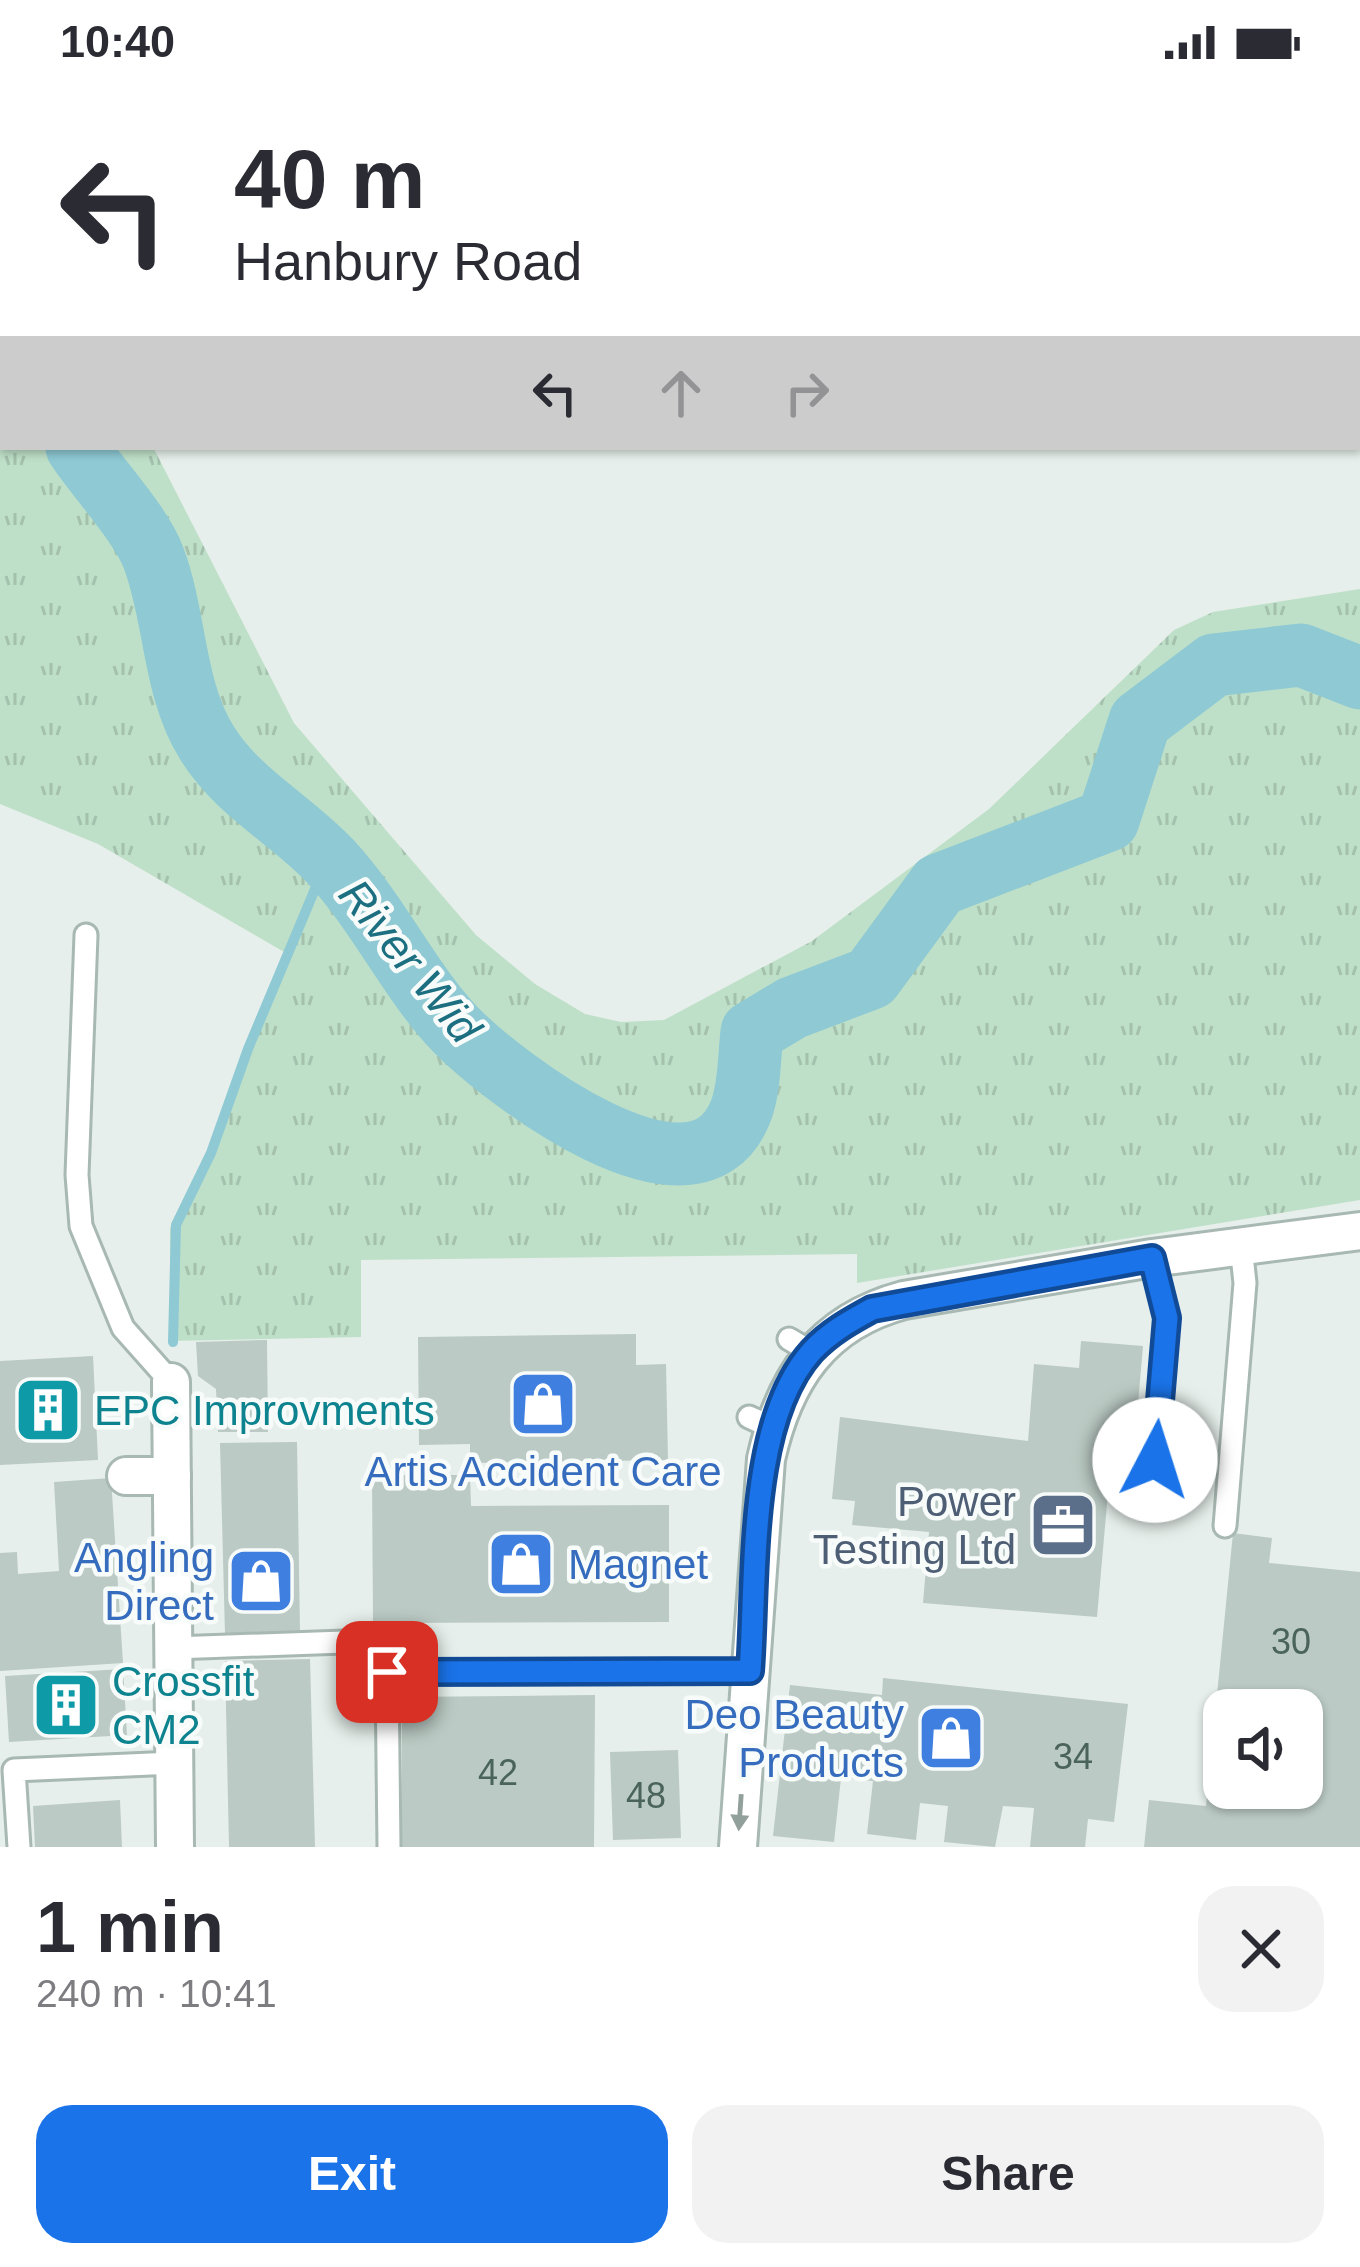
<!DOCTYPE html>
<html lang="en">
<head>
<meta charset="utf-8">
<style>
  body { margin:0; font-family:Helvetica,sans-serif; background:#f2f2f3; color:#2b2b33; height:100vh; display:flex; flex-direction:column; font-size:45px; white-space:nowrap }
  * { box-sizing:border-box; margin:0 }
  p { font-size:39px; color:#7c7c81 }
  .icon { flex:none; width:66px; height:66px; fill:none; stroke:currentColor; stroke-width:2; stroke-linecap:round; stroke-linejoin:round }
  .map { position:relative; height:1763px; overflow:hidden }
  .sheet { display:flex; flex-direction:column; background:#fff; flex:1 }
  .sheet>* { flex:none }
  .banner { position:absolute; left:0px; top:0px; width:1362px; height:366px; box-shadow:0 3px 9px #0004; background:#fff; color:#2b2b33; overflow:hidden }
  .controls { position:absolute; left:1203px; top:1605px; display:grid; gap:24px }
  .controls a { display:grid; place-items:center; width:120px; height:120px; border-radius:24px; background:#fff; box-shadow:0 3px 9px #0004; font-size:60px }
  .pin { position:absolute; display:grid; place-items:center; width:102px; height:102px; color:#fff; margin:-51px; border-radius:24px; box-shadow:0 6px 18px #0006 }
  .me { position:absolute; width:132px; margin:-66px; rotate:5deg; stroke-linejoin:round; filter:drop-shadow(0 0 9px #0008) }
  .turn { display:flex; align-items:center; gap:42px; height:252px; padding:0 36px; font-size:54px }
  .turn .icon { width:156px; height:156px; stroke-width:2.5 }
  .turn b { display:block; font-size:84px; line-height:102px }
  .lanes { display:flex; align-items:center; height:114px; padding:0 36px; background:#0003; justify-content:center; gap:60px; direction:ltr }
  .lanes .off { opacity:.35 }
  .round { display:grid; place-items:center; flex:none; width:126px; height:126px; border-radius:36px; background:#f2f2f3 }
  .overview { display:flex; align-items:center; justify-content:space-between; height:204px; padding:0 36px }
  h1 { font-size:72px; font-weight:700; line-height:90px }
  .button { display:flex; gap:24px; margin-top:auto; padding:24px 36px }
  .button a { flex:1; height:138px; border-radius:36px; background:#1a73e8; color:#fff; font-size:48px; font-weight:700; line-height:138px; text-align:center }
  .button a+a { background:#f2f2f3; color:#2b2b33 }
  .status { display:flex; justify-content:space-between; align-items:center; height:84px; padding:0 60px; background:#fff; direction:ltr }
  .status svg { height:33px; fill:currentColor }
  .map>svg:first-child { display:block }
  .grass { fill:url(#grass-tufts) }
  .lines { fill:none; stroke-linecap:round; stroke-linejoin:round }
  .stream { stroke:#8ec9d4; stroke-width:10 }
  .river { stroke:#8ec9d4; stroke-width:63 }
  .building { fill:#bbcac4; fill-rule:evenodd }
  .lane-casing { stroke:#a8b8b2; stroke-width:27 }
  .street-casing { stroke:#a8b8b2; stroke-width:42 }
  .lane { stroke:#fff; stroke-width:21 }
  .street { stroke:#fff; stroke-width:36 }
  .oneway { fill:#92a09c }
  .route-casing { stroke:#114b97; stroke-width:30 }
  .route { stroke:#1a73e8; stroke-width:21 }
  .labels { text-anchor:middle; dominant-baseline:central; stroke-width:9; stroke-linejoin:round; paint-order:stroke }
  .number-label { font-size:36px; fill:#4a645c }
  .culture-label { font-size:42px; fill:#0d838f; stroke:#f7fbf9; text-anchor:start }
  .shop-label { font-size:42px; fill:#366cbe; stroke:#f7fbf9; text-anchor:end }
  .service-label { font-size:42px; fill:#4e5e75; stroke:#f7fbf9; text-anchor:end }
  .water-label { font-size:45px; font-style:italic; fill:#1c6f80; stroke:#f7fbf9 }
</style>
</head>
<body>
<div class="status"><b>10:40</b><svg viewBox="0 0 49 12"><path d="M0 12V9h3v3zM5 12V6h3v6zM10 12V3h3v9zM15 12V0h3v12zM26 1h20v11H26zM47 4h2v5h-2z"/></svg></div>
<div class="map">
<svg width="1360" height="1763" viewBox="0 0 1360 1763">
  <defs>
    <pattern id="grass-tufts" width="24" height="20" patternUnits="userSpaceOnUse" patternTransform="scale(3)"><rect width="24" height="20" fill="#bfe0c8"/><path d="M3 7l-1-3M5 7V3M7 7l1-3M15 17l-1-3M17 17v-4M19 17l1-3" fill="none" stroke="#a4c1ad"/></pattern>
  </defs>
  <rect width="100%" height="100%" fill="#e6efeb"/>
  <path class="grass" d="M0,0L16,3H3V363H153L294,639L476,851L535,900L585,930L621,938L664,936L812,857L989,725L1174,546L1213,528L1360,505V1116L857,1199V1170L361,1176V1253L170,1257V1144L207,1069L284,868L98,760L0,720Z"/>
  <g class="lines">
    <path class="stream" d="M173,1258L176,1141L211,1069L248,965L328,774"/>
    <g class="river">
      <path d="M0,117L3,127"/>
      <path d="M77,363C98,395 142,441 154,475C176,534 173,605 207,659C238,709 292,736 331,778C378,829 412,901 456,946C502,993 694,1141 740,1029C750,1006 749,973 752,948L792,924L871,894L939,801L1108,736L1140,637L1214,581L1301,571L1360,594"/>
    </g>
  </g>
  <g class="building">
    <path d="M636,1250V1281L666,1280L668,1376L470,1379V1360L419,1361L418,1253Z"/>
    <path d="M267,1256L268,1348H218L216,1305L198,1292L196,1258Z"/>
    <path d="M1081,1257L1143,1262L1135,1354L1113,1352L1097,1533L923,1519L929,1448L852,1441L855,1417L832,1415L840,1333L1028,1357L1034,1280L1079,1284Z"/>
    <path d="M93,1272L98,1376L0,1381V1277Z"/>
    <path d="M297,1358L300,1548L225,1550L220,1359Z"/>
    <path d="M372,1391H470L471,1422L669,1421V1538L373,1539Z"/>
    <path d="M111,1394L123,1579L0,1587V1469L17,1468L18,1490L59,1487L54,1398Z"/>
    <path d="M1233,1449L1272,1454L1269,1479L1360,1488V1763H1144L1149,1716L1206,1722ZM1224,1626H1302V1704H1224Z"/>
    <path d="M310,1575L315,1763H229L225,1577Z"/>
    <path d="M123,1585L127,1651L9,1658L5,1592Z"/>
    <path d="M883,1594L1128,1620L1114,1738L1088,1735L1085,1763H1030L1034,1724L1003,1722L995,1763L944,1758L948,1722L920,1719L916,1756L867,1750L873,1697L841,1694L834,1758L773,1752L790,1601L882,1611Z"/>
    <path d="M595,1611L594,1763H402V1613Z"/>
    <path d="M678,1666L681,1754L613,1756L610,1668Z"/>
    <path d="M120,1716L122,1763H35L33,1722Z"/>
  </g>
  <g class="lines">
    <g class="lane-casing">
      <g id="lane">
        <path d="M86,851L77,1091L81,1142L123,1244L171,1298"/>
        <path d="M1152,1174L1167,1234L1155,1376"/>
        <path d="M789,1255L811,1268"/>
        <path d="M749,1333L773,1344"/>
        <path d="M1225,1442L1245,1199L1241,1162"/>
        <path d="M173,1564L344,1558"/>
        <path d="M19,1763L14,1686L174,1679"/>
        <path d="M389,1763L387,1588L750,1587"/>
      </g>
    </g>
    <g class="street-casing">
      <g id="street">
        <path d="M171,1298L175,1763"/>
        <path d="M126,1392H172"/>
        <path d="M738,1763L766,1375C784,1295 821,1238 904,1216L1152,1174L1360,1147"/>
      </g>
    </g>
    <use href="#lane" class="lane"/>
    <use href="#street" class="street"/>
  </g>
  <defs><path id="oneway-solid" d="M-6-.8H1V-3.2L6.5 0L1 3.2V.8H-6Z" transform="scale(3)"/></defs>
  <use class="oneway" href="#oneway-solid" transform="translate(740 1728) rotate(94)"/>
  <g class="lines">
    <g class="route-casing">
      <path id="route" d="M387,1588L750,1587C757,1494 747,1339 812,1267C830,1248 850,1237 872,1225L1152,1174L1167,1234L1155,1376"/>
    </g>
    <use href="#route" class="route"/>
  </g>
  <defs>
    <g id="shop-square" transform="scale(3.45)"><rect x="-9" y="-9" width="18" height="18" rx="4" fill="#3f7fe0" stroke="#f7fbf9"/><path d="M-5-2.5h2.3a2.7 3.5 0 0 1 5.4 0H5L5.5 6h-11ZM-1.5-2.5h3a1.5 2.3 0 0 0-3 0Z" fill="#fff"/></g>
    <g id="building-square" transform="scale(3.45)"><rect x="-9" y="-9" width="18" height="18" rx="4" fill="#0f9aa8" stroke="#f7fbf9"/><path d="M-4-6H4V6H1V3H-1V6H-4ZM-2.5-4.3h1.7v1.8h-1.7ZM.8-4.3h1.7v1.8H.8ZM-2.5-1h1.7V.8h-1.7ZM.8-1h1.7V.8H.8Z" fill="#fff"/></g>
    <g id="office-square" transform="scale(3.45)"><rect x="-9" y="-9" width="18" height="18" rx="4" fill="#5c6f8a" stroke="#f7fbf9"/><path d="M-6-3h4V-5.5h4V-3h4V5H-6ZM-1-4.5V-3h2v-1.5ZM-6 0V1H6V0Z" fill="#fff"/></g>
  </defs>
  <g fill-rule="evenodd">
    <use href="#shop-square" x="543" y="1320"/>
    <use href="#building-square" x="48" y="1326"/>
    <use href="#office-square" x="1063" y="1441"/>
    <use href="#shop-square" x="521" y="1480"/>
    <use href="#shop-square" x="261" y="1497"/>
    <use href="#building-square" x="66" y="1621"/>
    <use href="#shop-square" x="951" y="1654"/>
  </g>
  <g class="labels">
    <g class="number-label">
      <text x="1291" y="1557">30</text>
      <text x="1073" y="1672">34</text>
      <text x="498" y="1688">42</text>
      <text x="646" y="1711">48</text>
    </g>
    <g class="culture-label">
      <text x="94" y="1326">EPC Improvments</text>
      <text x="112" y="1597">Crossfit<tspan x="112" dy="48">CM2</tspan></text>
    </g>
    <g class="shop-label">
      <text x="543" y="1387" text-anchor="middle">Artis Accident Care</text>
      <text x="214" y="1473">Angling<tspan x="214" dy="48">Direct</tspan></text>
      <text x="568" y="1480" text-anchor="start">Magnet</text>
      <text x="904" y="1630">Deo Beauty<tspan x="904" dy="48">Products</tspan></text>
    </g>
    <g class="service-label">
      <text x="1016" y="1417">Power<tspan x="1016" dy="48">Testing Ltd</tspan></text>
    </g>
    <g class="water-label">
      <text transform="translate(410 877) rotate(51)">River Wid</text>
    </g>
  </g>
</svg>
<div class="controls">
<a><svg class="icon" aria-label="sound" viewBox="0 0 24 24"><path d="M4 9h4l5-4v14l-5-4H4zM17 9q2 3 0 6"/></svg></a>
</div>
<div class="pin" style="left:387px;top:1588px;background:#d93025"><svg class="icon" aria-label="arrive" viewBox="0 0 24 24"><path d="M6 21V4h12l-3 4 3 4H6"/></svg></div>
<svg class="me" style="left:1155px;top:1376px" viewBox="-20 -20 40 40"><circle r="19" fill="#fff"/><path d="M0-13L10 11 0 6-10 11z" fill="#1a73e8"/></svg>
<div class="banner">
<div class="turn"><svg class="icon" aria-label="left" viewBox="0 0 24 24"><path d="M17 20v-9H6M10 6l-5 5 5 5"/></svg><div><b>40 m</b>Hanbury Road</div></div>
<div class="lanes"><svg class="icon" aria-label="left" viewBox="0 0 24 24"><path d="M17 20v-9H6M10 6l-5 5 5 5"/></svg><svg class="icon off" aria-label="ahead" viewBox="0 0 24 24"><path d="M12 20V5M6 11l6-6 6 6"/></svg><svg class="icon off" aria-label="right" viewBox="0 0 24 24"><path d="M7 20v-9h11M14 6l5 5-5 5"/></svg></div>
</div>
</div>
<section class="sheet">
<div class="overview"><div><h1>1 min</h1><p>240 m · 10:41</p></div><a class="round"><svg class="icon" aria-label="close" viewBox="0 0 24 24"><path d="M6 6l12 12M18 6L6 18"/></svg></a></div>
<div class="button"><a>Exit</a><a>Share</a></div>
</section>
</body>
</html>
